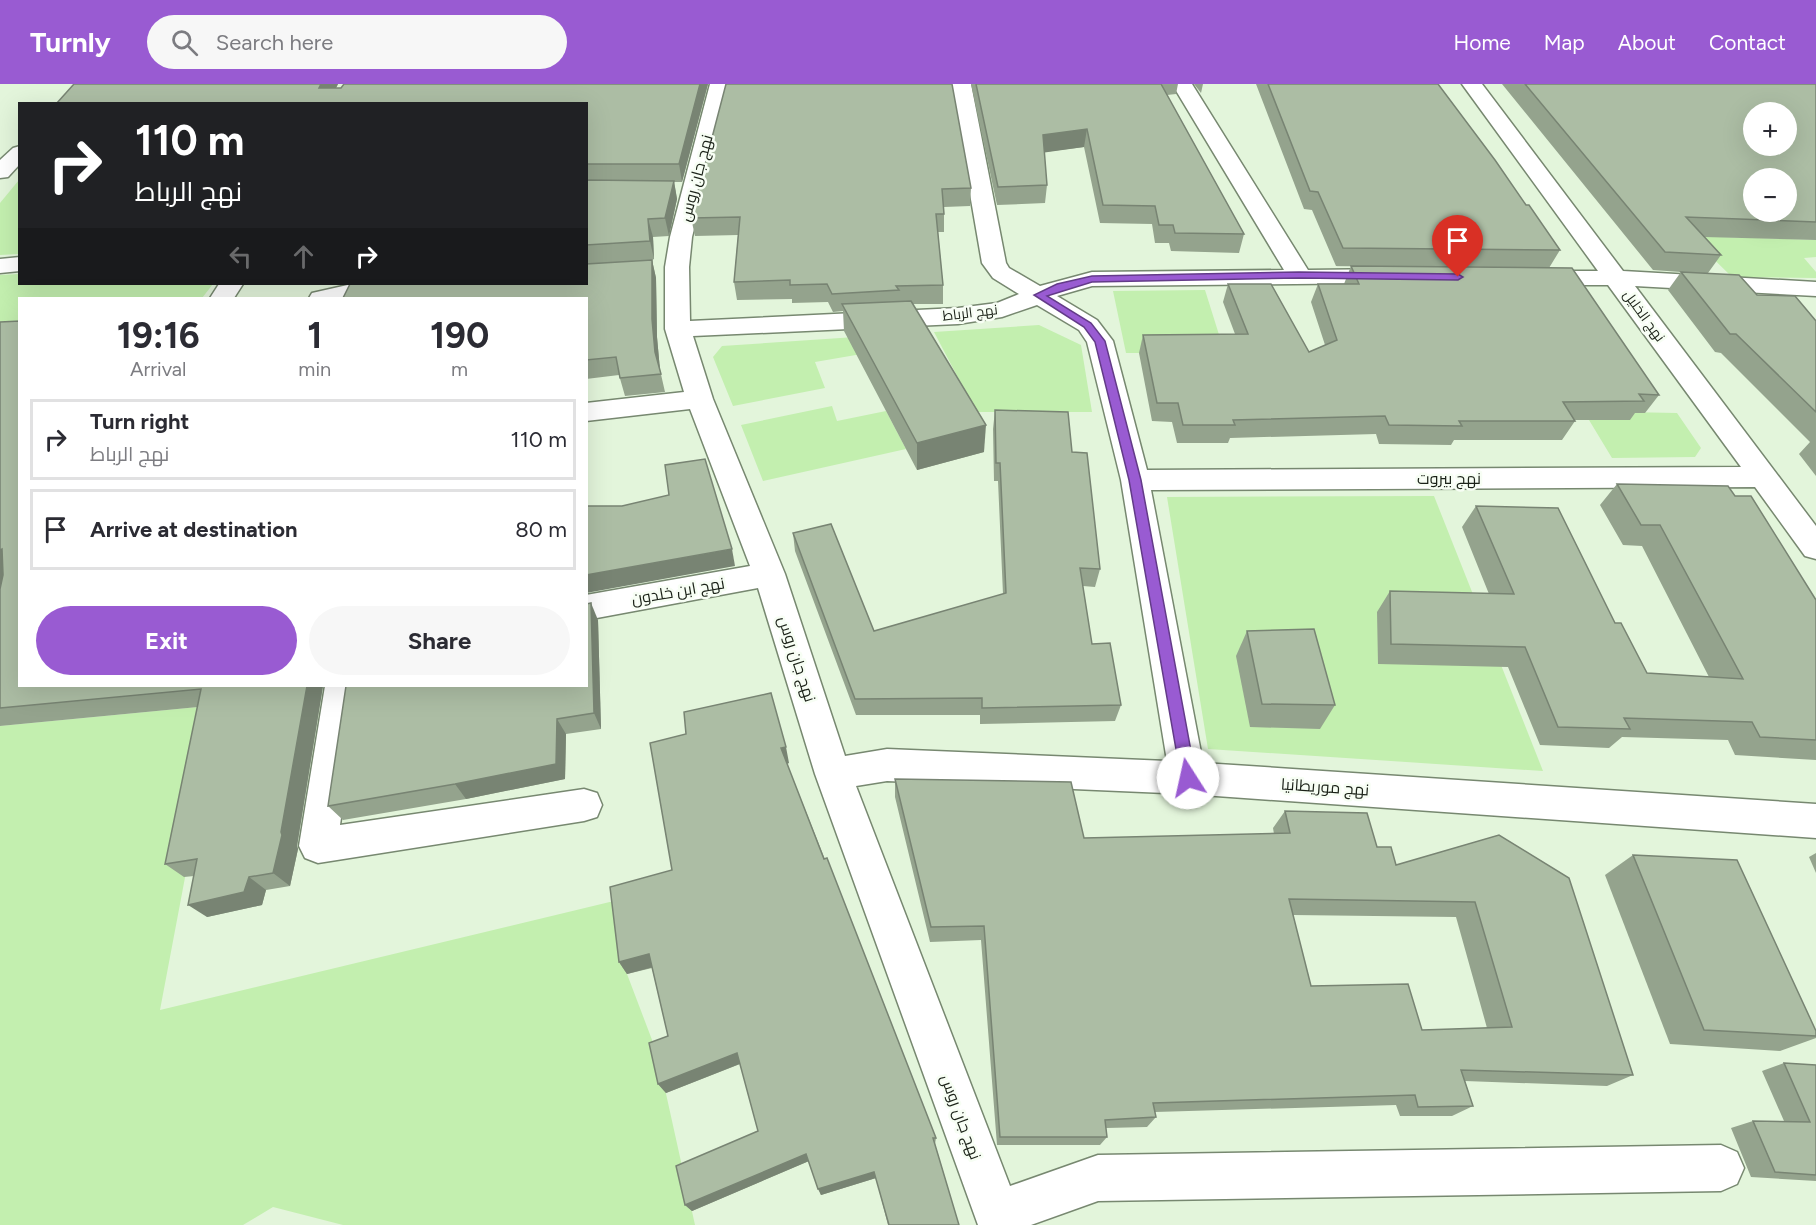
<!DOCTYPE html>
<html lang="en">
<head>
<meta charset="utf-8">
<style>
  body { margin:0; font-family:Figtree,Cairo,sans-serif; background:#f7f7f7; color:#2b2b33; height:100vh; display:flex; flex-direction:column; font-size:22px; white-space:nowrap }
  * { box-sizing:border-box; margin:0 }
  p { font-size:20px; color:#7c7c81 }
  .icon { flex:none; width:33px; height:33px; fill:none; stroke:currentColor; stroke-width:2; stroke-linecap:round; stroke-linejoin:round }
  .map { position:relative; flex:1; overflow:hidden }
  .details { position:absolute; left:18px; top:213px; width:570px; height:390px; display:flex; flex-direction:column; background:#fff; border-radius:0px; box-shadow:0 6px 24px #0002 }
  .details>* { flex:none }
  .top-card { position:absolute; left:18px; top:18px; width:570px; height:183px; border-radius:0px; box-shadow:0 6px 24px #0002; background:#202124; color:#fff; overflow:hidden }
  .fabs { position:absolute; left:1743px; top:18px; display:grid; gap:12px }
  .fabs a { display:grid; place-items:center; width:54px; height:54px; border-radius:50%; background:#fff; box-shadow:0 6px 24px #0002; font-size:30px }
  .pin { position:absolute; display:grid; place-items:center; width:51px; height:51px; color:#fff; margin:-62px -26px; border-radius:50% 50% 50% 0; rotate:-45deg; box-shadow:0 0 6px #0007 }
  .pin .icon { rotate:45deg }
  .me { position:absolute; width:66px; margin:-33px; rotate:350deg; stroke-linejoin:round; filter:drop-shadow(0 0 4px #0008) }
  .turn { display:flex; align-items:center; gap:21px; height:126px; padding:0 18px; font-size:27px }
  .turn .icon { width:78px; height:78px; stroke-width:2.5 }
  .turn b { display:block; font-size:42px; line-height:51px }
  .lanes { display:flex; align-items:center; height:57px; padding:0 18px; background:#0003; justify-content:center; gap:30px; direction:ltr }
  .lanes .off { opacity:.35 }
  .eta { display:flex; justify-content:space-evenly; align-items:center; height:102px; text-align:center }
  .eta b { font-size:36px; font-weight:700; line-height:42px }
  .action { display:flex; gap:12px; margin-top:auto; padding:12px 18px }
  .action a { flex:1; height:69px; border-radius:36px; background:#995bd2; color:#fff; font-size:24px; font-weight:700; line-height:69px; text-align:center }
  .action a+a { background:#f7f7f7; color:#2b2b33 }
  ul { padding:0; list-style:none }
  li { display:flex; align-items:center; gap:18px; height:81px; margin:0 12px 9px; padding:0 6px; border:3px solid #e1e1e2; border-radius:0px }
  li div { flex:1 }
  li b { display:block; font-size:22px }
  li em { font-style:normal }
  header { display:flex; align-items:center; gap:36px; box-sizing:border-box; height:84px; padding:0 30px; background:#995bd2; color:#fff }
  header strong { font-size:28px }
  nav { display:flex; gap:33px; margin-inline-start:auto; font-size:21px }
  .search { width:420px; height:54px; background:#f7f7f7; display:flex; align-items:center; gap:15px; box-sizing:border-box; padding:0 21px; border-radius:33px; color:#7c7c81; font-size:22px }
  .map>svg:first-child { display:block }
  .green { fill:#c3efaf }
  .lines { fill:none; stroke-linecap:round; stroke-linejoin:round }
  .minor-casing { stroke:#778870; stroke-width:3 }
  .minor { fill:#fff; fill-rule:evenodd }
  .wall { fill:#94a38d; fill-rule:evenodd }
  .shaded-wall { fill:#788473 }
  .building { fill:#acbda4; stroke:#788473; stroke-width:1.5; fill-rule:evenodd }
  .route { fill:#995bd2; stroke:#633b88; stroke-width:1.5 }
  .labels { text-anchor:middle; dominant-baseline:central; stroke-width:5; stroke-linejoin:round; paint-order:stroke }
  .far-street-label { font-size:14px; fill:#1b2218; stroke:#f7fef4 }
  .street-label { font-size:16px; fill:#1b2218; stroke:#f7fef4 }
</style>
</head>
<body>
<header>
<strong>Turnly</strong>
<div class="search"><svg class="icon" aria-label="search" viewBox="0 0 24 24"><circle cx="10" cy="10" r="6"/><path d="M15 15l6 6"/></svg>Search here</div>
<nav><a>Home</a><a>Map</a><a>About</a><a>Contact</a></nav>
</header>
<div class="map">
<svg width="1816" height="1141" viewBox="0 0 1816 1141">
  <rect width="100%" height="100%" fill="#e3f5db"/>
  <g class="green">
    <path d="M19,96V170L0,171V119Z"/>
    <path d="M1684,146L1722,153L1816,156V173L1804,174L1816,188V194L1732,193Z"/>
    <path d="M19,190L20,200H213L202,214H20L19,249L0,250V191Z"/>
    <path d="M1205,206L1226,273L1186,269H1126L1113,207Z"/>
    <path d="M1039,241L1081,261L1092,328H976L934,248Z"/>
    <path d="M915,249L920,260L815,278L825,304L733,322L713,273L722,262Z"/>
    <path d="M832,322L837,337L886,327L906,365L763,397L741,341Z"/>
    <path d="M1626,328L1677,329L1701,364L1695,373L1612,374L1589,336H1629Z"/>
    <path d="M1434,412L1543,687L1208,665L1167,413Z"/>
    <path d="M198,623L190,767L160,926L618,816L627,890L657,969L695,1141H343L273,1123L243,1141H0V642Z"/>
  </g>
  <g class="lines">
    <g class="minor-casing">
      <g id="minor">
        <path d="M710,0H730L692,153L689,183L690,237L958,224L997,219L1019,210L993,194L982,179L951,0H971L1006,179L1009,184L1040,202L1092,188L1284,186L1172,0H1192L1308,186L1391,185L1399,187L1403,192L1399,197L1391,199L1092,202L1057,212L1097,236L1113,257L1147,386L1741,383L1608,201H1533L1525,199L1521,194L1525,189L1533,187H1598L1462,0H1482L1623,187L1816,198V212L1635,202L1816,442V475L1805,472L1755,403L1151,406L1203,679L1816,720V754L1188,710L887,697L856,702L1010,1102L1098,1071L1721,1061L1737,1068L1744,1084L1737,1100L1721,1107L1098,1117L1031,1141H978L815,690L758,504L586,536V511L750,482L690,325L586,337V319L684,308L665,245V183L670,153ZM1037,221L1079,246L1087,258L1121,396L1167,677L887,665L845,672L785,490L713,315L693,252L958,240L1002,233Z"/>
        <path d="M20,62V80L8,93L0,94V76L13,64Z"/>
        <path d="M20,173V187L0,189V175Z"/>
        <path d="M219,200H243L234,214H210Z"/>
        <path d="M352,200H451L447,205L439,207L349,214H309L312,209Z"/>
        <path d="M325,602H359L340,741L584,705L597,709L602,721L597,733L584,737L318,779L305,774L299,762Z"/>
      </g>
    </g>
    <use href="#minor" class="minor"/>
  </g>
  <g class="wall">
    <path d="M74,0H338L336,4L708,0L682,98H674L677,115L669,152L653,153L654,175L652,176L656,194L657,253L660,286L665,308L625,312L619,291L586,295V20Z"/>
    <path d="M726,0L971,104L970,122L944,123V148H938L943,201V220H912L984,368L917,386L844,247L843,227L833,228L828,218L792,219V215L737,216L734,198L738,151L695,152L691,134Z"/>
    <path d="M971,0H1178L1176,10L1167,11L1244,150L1239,169L1171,167L1169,159H1155L1152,140L1100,139L1084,63L1044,68L1047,101L1045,119L997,121Z"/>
    <path d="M1194,0H1203L1201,9Z"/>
    <path d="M1256,0H1438L1526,121L1560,166L1549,184L1659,311L1645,329H1635L1630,336H1574L1575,337L1562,356H1454L1451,361L1379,360L1376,350L1230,354L1228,359H1177L1172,338L1152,337L1139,269L1143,251L1235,250L1223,218L1228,200L1309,268L1325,261L1311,218L1318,200H1344L1351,182L1448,183L1336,182L1312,126L1304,125Z"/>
    <path d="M1502,0H1816V156L1704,153L1721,171L1708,189L1816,237V392L1799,370L1810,358L1721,269L1715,268L1668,206L1681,188L1653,186Z"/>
    <path d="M0,238L20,602H323L297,762L298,765L290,802L266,806L262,821L207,833L194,792L184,793L165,780L198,623L0,642Z"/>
    <path d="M995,326L1072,368L1100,485L1095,503L1083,502L1092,560L1121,621L1115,637L980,640V631H856L795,467L793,449L874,547L1003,510L998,397H994L993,345Z"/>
    <path d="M1617,400L1735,412L1816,516V676L1735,671L1728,656L1622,653L1609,664L1540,661L1508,583L1378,580L1377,528L1390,507L1489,510L1462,443L1476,422L1615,539L1647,589L1709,593L1642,462L1623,461L1600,421Z"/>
    <path d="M598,536L601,645L566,650L565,695L466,715L343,736L328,722Z"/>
    <path d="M1247,547L1335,621L1320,645L1250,643L1236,572Z"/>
    <path d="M650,659L789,679L787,680L936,1054L935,1060L959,1141H888L876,1094L821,1111L809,1077L692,1127L685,1121L758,1047L740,980L666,1009L658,1000L668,952L652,884L627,890L619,878L672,786Z"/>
    <path d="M895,695L1084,754L1274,750L1273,744L1285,727L1377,763L1396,781L1499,751L1633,991L1607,1002L1465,997L1473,1022L1452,1032H1400L1396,1021L1155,1028L1156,1033L1147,1043L1106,1044L1107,1053L1100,1061H997L981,856L930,858L895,713ZM1293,831L1456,833L1487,944L1422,946L1311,902Z"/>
    <path d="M1816,769V789L1809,773Z"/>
    <path d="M1633,771L1816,947V954L1780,967L1670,960L1605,791Z"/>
    <path d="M1784,979L1816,981V1097L1751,1093L1731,1044L1753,1037H1784L1762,987Z"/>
  </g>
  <g class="shaded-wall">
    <path d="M321,0H338L328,20L319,4Z"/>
    <path d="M700,0H708L682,98L679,80Z"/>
    <path d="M1087,45L1084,63L1041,69L1043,51Z"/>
    <path d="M674,97L677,115L669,152L665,134Z"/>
    <path d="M648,135L653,153L654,175L650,157Z"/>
    <path d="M652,176L656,194L657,253L660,286L655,268L652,235Z"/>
    <path d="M986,341L984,368L917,386V359Z"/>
    <path d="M2,465L20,481L0,510V466Z"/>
    <path d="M732,465L735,482L586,509V491Z"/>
    <path d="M591,519L598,536L601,645L594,629Z"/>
    <path d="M307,602H323L297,762L298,765L290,802L273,789Z"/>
    <path d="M557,635L566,650L565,695L466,715L455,700Z"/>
    <path d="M786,663L789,679L784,680L781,664Z"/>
    <path d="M249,793L266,806L262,821L207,833L188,821Z"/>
    <path d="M649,870L657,882L627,890L619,878Z"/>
    <path d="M737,969L742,979L666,1009L658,1000Z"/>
    <path d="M806,1070L809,1077L692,1127L685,1121Z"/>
    <path d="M874,1088L876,1094L821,1111L818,1105Z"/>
  </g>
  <g class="building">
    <path d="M74,0H321L319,4H341L344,0H700L679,80H586V20H56Z"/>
    <path d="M726,0H952L971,104L942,105L944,130H936L943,201L896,202L899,206L832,210L827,200L790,201V196L734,198L740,133L691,134Z"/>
    <path d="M976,0H1161L1244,150L1175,149L1173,141H1159L1155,122L1103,121L1087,45L1043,51L1047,101L998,103Z"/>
    <path d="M1268,0H1438L1495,76L1526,121H1529L1560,166L1343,164L1318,108L1310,107Z"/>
    <path d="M1525,0H1816V138L1686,133L1721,171L1665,168ZM1754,28H1786V62H1754ZM1754,94H1786V128H1754Z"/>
    <path d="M586,96L674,97L665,134L648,135L650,157L586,161Z"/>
    <path d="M652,176V235L655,268L661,290L620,294L616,273L586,276V214H343L350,200H586V180Z"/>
    <path d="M1351,182L1572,184L1659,311L1639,310L1644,317L1563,318L1575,337H1459L1462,342L1389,341L1385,332L1233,336L1235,341H1183L1178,319H1157L1143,251L1248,250L1228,200H1271L1309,268L1337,256L1318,200H1359Z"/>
    <path d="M1681,188L1739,191L1757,211L1795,212L1816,237V328L1736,250H1730Z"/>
    <path d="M911,217L986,341L917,359L842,220Z"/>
    <path d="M20,237V602H307L281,748L282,751L273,789L249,793L244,808L188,821L197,775L165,780L201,605L0,624V505L3,491L2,465L0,466V238Z"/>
    <path d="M995,326L1068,328L1072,368L1087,369L1100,485L1080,484L1092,560L1110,559L1121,621L982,624V614L855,615L793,449L831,440L874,547L1006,509L1000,379H996Z"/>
    <path d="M705,375L732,465L586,491V422H622L669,411L665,381Z"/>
    <path d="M1617,400L1728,402L1735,412H1751L1816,516V656L1760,653L1752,638L1624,634L1630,645L1558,643L1525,563L1391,560L1390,507L1514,510L1476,422L1558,424L1615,539H1621L1647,589L1743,595L1660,441H1641Z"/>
    <path d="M591,519L594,629L557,635L556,680L455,700L328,722L346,602H586V520Z"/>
    <path d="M1314,545L1335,621L1262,620L1247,547Z"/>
    <path d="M771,609L786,663L781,664L824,775L827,774L936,1054H933L959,1141H889L874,1088L818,1105L806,1070L685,1121L676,1082L758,1047L737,969L658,1000L649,959L668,952L649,870L619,878L610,803L672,786L650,659L686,650L684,628Z"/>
    <path d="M895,695L1071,698L1084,754L1290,749L1285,727L1367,729L1377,763H1391L1396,781L1499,751L1569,794L1633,991L1461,986L1473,1022L1418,1023L1415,1011L1153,1019L1156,1033L1105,1036L1107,1053H1000L984,842L931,843ZM1289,815L1475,818L1512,943L1422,946L1408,900L1311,902Z"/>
    <path d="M1633,771L1737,776L1816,947V952L1704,946Z"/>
    <path d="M1784,979L1816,981V1091L1775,1088L1753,1037L1810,1038Z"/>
  </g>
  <path class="route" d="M1299,188L1458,190L1463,193L1458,196L1299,194L1092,198L1047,212L1091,239L1105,257L1141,396L1196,694L1194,698L1188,700L1183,698L1181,694L1129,396L1095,258L1084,243L1034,211L1057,200L1092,192Z"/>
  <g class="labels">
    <g class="far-street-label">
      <text transform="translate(970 229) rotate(-7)">نهج الرباط</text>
      <text transform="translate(1644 232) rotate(54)">نهج الخليل</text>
    </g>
    <g class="street-label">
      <text transform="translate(696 94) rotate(-75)">نهج جان روس</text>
      <text x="1449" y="394">نهج بيروت</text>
      <text transform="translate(678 507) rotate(-10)">نهج ابن خلدون</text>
      <text transform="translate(797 575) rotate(72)">نهج جان روس</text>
      <text transform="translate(1325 703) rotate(4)">نهج موريطانيا</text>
      <text transform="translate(961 1033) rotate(70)">نهج جان روس</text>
    </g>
  </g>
</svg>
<div class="fabs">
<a>+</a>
<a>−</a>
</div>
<div class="pin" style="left:1458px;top:193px;background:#d93025"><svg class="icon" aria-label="arrive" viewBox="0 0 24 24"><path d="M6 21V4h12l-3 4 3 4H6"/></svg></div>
<svg class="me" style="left:1188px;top:694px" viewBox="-20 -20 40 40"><circle r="19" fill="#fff"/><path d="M0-13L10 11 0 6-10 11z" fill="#995bd2"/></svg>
<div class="top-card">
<div class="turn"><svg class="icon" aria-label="right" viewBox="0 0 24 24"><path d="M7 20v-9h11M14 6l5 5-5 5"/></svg><div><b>110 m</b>نهج الرباط</div></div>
<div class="lanes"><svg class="icon off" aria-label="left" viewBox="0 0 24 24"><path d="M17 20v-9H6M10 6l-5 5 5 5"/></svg><svg class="icon off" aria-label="ahead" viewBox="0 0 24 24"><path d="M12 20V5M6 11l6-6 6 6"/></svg><svg class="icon" aria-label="right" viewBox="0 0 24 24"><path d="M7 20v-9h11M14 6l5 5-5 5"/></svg></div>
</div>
<section class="details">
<div class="eta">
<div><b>19:16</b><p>Arrival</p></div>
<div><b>1</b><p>min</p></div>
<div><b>190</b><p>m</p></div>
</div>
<ul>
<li><svg class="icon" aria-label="right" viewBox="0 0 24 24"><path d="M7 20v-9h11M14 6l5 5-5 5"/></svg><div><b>Turn right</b><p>نهج الرباط</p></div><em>110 m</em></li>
<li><svg class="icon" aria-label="arrive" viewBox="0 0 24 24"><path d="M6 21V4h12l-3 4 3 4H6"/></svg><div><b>Arrive at destination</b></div><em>80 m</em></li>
</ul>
<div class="action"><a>Exit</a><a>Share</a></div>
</section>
</div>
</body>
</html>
